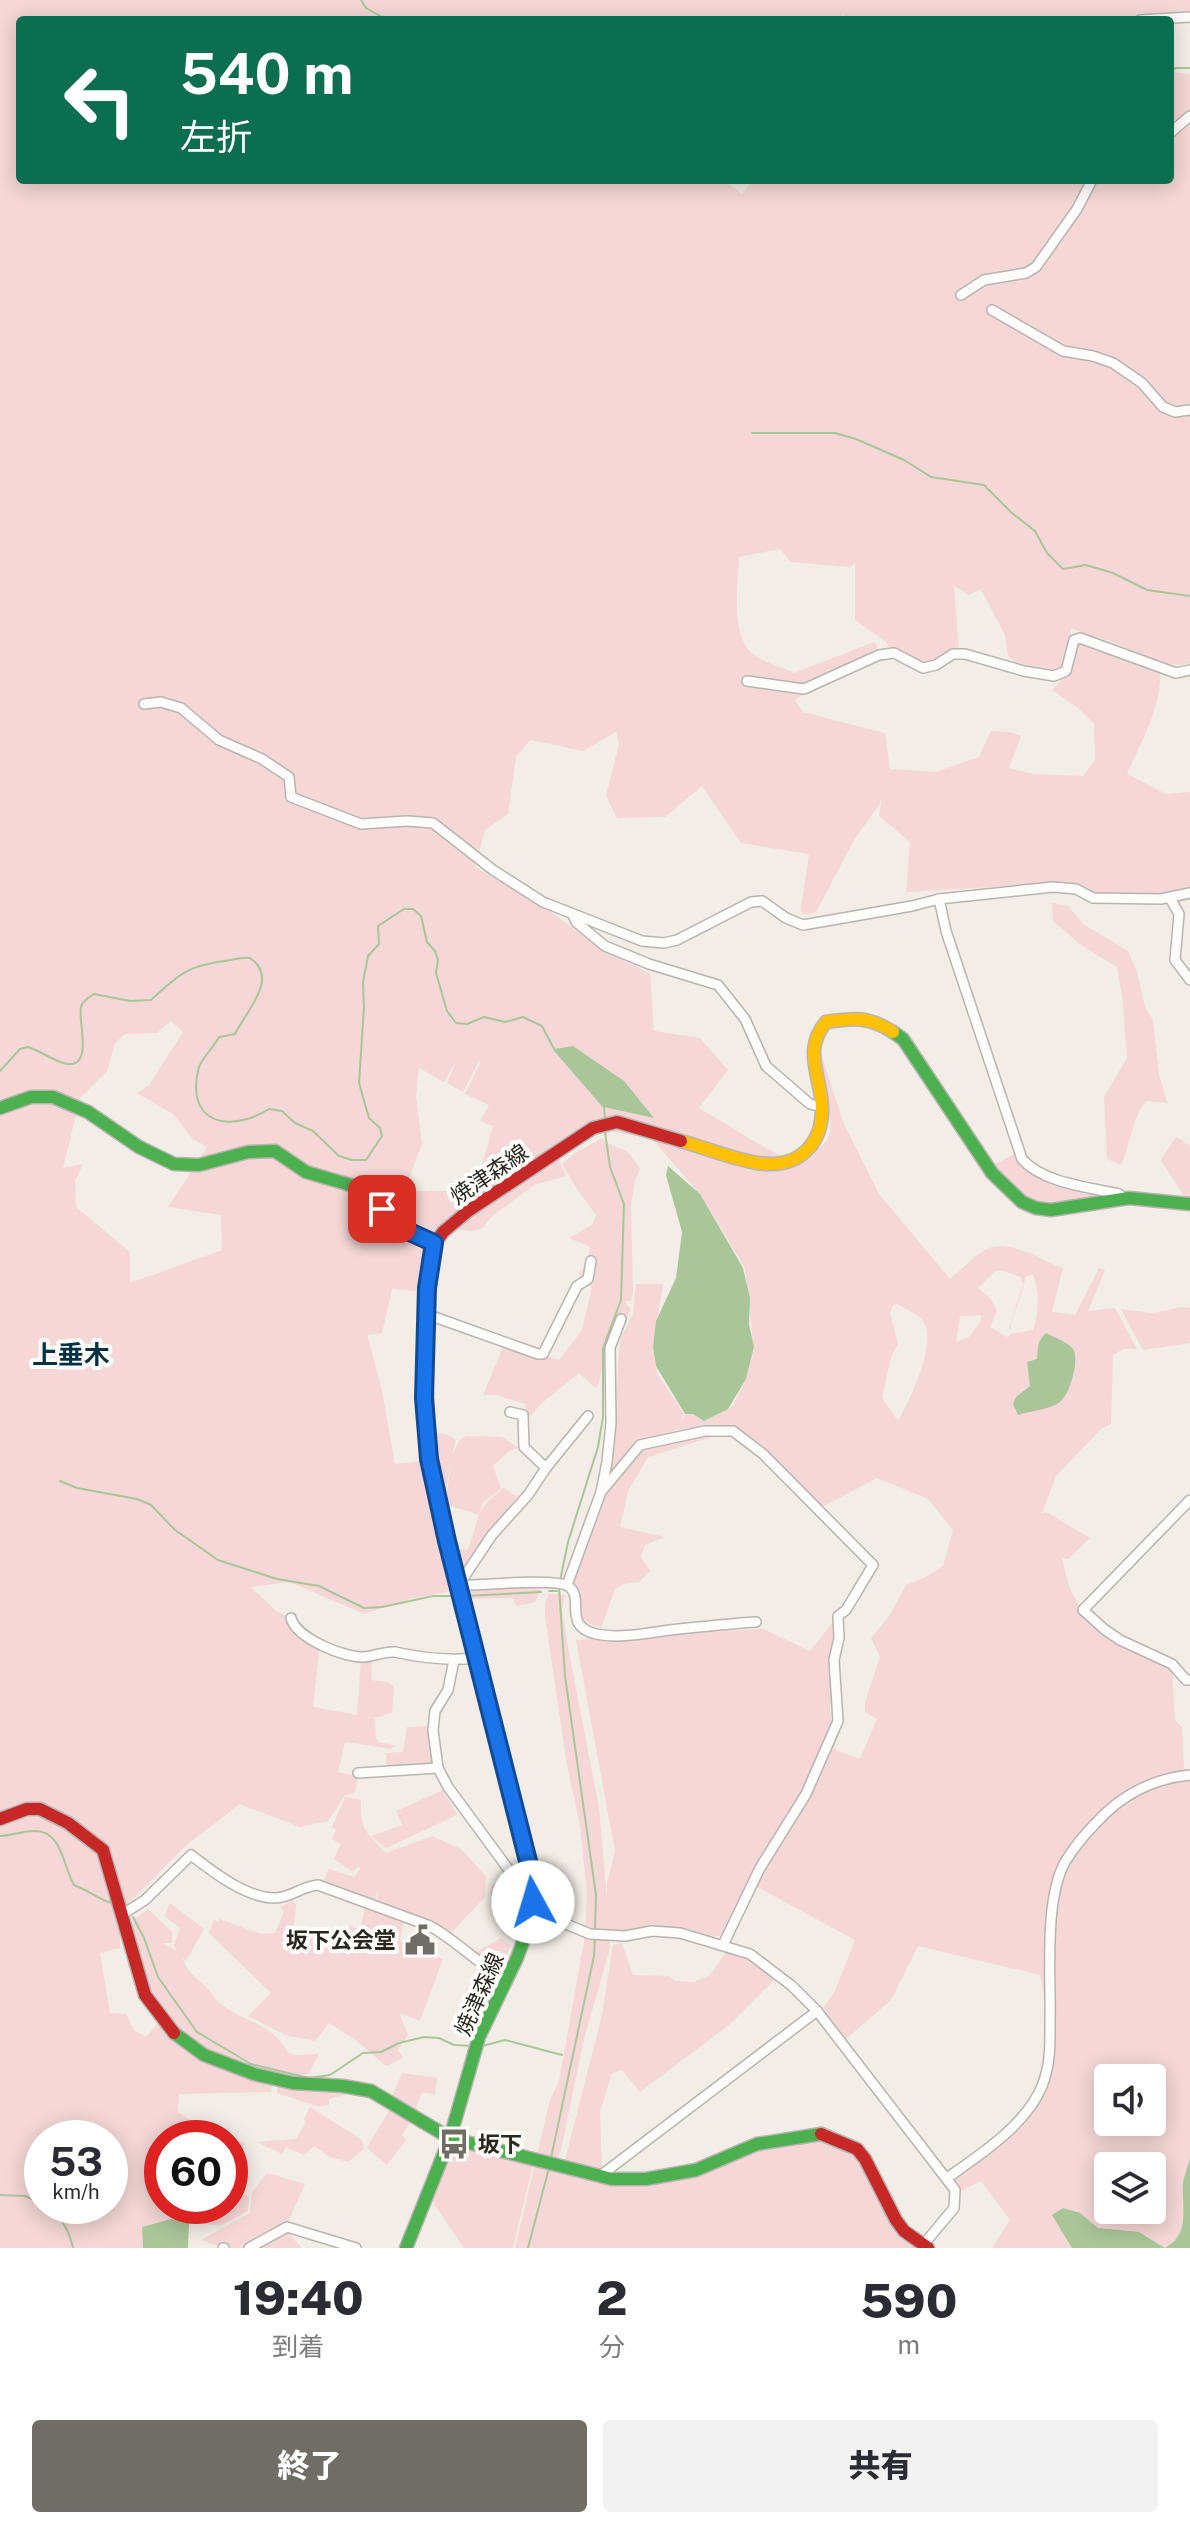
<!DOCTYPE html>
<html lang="ja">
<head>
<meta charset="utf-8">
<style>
  body { margin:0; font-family:"Public Sans","Noto Sans JP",sans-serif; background:#f2f2f3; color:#2b2b33; height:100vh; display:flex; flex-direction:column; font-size:30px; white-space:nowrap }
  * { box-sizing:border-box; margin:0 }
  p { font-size:26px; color:#7c7c81 }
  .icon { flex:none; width:44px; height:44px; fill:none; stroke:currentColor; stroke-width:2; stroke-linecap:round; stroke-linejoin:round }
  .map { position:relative; height:2248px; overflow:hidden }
  .side { display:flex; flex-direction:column; background:#fff; flex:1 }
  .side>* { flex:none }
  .guide { position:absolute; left:16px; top:16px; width:1158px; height:168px; border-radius:8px; box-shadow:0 4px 20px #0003; background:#0b6e4f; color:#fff; overflow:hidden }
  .controls { position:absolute; left:1094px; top:2064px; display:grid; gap:16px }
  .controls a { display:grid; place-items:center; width:72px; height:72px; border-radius:8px; background:#fff; box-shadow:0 4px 20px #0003; font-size:40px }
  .speed { position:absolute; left:24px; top:2120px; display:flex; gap:16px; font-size:40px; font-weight:700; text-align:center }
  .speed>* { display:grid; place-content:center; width:104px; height:104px; border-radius:50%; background:#fff; box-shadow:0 4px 20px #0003; line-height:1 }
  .speed small { font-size:20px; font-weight:400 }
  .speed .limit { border:12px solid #d22; background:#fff; color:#111 }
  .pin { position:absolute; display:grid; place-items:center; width:68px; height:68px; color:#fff; margin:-34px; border-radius:16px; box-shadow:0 4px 12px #0006 }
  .me { position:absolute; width:88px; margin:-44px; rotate:354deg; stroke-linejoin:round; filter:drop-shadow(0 0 6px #0008) }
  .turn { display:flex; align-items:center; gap:28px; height:168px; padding:0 32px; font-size:36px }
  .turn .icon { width:104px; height:104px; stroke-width:2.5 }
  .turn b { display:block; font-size:56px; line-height:68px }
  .eta { display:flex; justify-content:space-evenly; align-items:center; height:136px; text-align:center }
  .eta b { font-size:48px; font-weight:800; line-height:56px }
  .button { display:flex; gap:16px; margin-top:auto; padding:16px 32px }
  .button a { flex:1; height:92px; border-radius:8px; background:#706c67; color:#fff; font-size:32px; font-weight:800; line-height:92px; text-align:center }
  .button a+a { background:#f2f2f3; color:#2b2b33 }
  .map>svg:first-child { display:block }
  .green { fill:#f4d7d6; fill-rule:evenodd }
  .water { fill:#abc59a }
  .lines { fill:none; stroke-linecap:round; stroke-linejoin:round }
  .stream { stroke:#abc59a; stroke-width:2 }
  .street-casing { stroke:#b8b4af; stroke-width:12 }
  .fast-casing { stroke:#b8b4af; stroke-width:15 }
  .slow-casing { stroke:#b8b4af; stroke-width:15 }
  .jam-casing { stroke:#b8b4af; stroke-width:15 }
  .street { stroke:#fdfcfb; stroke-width:9 }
  .fast { stroke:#4caf50; stroke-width:12 }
  .slow { stroke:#ffc107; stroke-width:12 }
  .jam { stroke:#c62828; stroke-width:12 }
  .route-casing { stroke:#114b97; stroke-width:20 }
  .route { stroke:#1a73e8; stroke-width:14 }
  .labels { text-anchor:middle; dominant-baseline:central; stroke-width:8; stroke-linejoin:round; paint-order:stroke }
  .street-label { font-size:22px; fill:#2a2722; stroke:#fefcf9 }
  .poi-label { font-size:22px; font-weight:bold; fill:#2a2722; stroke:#fefcf9; text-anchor:end }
  .quarter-label { font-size:26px; font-weight:bold; fill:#003244; stroke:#fefcf9 }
</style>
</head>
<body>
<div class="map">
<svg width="1190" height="2248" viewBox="0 0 1190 2248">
  <rect width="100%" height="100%" fill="#f2ede6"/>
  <g class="green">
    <path d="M0,0H1190V17L1141,20H842L844,12L838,20H20V180H724L742,194L753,180H1170V72L1190,74V663C1168,671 1133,650 1112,642C1098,637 1084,634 1071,628L1063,666L1057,670L1018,663L1008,656L1005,635L981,589L969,595L954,586L959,651L936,665L913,664L894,653L885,641L855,620V563L850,567L791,562L780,549L739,557C738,583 730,636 753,654C764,663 782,667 794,673L874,642L878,647L795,700L803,712L885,733L890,769L936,772L979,757L991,731L1010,732L1021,736L1009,768L1034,774L1083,776L1095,760L1094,724L1078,708L1052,690L1071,670L1075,649L1080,643L1160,671C1162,707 1141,742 1127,774L1166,794L1190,792V893L1120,898L1071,888L1010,886L906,892L910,842L879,816L882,797L879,805L854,840L816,912L807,915L802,913L801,909L809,854L741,843L702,786L665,817L617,818L606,796L619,744L616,732L583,751L530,740L516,757L508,814L485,830L475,867L535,901L605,951L650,974L654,1031L700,1038L728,1070L699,1108L762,1146L792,1161C842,1142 833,1131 821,1087C818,1075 819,1061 819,1048L844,1124L879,1194L950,1279C984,1251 988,1235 1034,1255C1043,1259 1053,1265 1063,1268L1052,1312L1075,1315L1099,1268L1105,1270L1088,1311L1115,1308L1137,1349H1123L1113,1355L1111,1424L1101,1429L1056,1476L1042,1513L1046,1512L1090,1538L1068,1559L1062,1558C1066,1575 1069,1592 1080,1606C1100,1634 1142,1650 1172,1664L1175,1720L1182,1727L1184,1768L1190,1770V2158L1186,2230L1178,2242L1166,2248L1139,2232L1098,2248H992L1010,2220L981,2181L955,2194L947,2178L1021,2120L1048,2069L1050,2022L1040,1975L918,1946L891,2000L845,2040L823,2008L835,1991L855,1940L752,1884L722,1937L652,1926L625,1932L609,1931L610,1948L584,2039L561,2150L555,2165L620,2183L701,2173L757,2146L820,2137L856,2157L889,2221L927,2248H515L550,2100L559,2081L585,1936L587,1894L580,1825L567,1766L545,1616V1603L549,1594L565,1595L562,1610L568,1647L599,1808L607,1898V1884L615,1851L576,1640L763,1629L810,1651L838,1616L830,1709L835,1750L860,1759L877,1719L865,1712V1702L880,1657L871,1638L890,1615L906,1585L924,1578L943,1566L953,1530L928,1499L877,1478L824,1506L807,1498L731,1427L677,1430L640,1445L629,1459L609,1474L615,1444L618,1360L621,1337L633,1314L636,1284H663L653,1347L657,1374L684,1414L680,1423L687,1412L707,1420L733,1406L746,1379L754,1350L745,1268L700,1194L652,1139L585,1126L426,1253L416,1291L392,1289L382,1333L367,1335L381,1386L395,1464L420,1461L452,1591L413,1598L364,1614L290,1582L251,1587L277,1612L291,1618L319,1651L313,1707L357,1715L361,1659L372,1660L371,1680L387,1682L394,1686L392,1713L375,1718L366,1717L375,1719L376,1738L379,1742L397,1746L391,1749L345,1742L338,1772L358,1776L355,1793L345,1795L328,1821L300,1827L240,1804L184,1847L120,1912V1948L100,1953L110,2013L126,2014L134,2030L146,2037L160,2021L171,2034L273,2082L271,2092L179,2094L178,2112L211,2134L226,2138H162V2206H230V2180L232,2187L249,2197L248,2211L220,2226L171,2219L142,2227L143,2248H0ZM171,1021L183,1032L149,1085L137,1093L173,1114L192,1138L207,1147L168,1207L221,1215L222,1250L130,1283V1252L76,1207L75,1181L83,1164L63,1168L80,1098L107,1071L115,1043L125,1034L157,1033ZM456,1061L447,1083L463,1092L479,1061H481L465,1094L489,1105L480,1121L493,1126L479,1175L461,1191H404L422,1144L416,1096L419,1068L444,1082ZM1000,1270L1020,1277L1023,1284L1009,1328L1011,1330C1010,1317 1024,1294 1025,1277L1033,1274C1040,1293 1039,1312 1033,1330L1011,1334L1007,1337L990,1327L997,1311L991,1299L978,1288L994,1272ZM897,1304C906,1309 917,1313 923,1321C938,1343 910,1399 898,1421L882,1398L891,1357L898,1344L890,1314L893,1305ZM981,1315V1321L969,1337L956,1342L960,1316ZM1108,2078H1152V2122H1108ZM42,2138H110V2206H42ZM1108,2166H1152V2210H1108Z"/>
    <path d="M1052,903L1068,906L1083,924L1128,951L1137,972L1145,1007L1153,1020L1159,1074L1167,1103L1146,1101C1131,1120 1131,1144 1121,1165L1107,1159L1104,1097L1127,1058L1123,1002L1117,967L1081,945L1053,921Z"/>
    <path d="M1176,1137L1190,1146V1199H1186L1161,1160Z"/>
    <path d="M603,1138L605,1142L628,1152L640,1169L635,1180L631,1206L633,1293L631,1301H625L631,1310L616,1335L603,1351L604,1361L597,1389L579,1373L542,1403L529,1417L525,1404L497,1395H483L504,1345L559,1360L582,1330L592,1287L581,1282L579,1273L587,1263L590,1247L569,1238L592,1225L596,1215L579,1192L562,1164L575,1153Z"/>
    <path d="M1014,1154C1033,1184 1077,1187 1109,1196C1080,1203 1044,1215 1018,1194C1009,1187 1001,1174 994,1165Z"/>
    <path d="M558,1158L566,1176L534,1185L490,1218L483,1228L471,1231L457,1229L505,1188Z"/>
    <path d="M1182,1307L1190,1308V1343L1143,1350L1121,1309L1152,1313Z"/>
    <path d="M731,1431L648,1457L628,1491L620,1527L665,1537L645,1545L641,1557L650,1571L639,1582L624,1584L615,1589L601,1628L584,1622L581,1613V1591L572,1584L607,1494L635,1458L643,1451L659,1445Z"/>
    <path d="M434,1432L451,1436L456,1440L452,1455L459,1441L466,1436L502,1437L519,1448L509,1451L493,1466L501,1489L482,1503L479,1514L488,1501L504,1488L517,1497L482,1541L462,1573L455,1548L468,1550L479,1515L445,1504L452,1457L444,1502Z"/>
    <path d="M540,1586L542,1587L535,1602L517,1606L512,1598L470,1599L464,1590Z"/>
    <path d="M430,1726L434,1765L386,1767V1753L403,1752L407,1727Z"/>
    <path d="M443,1790L457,1815L386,1848L371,1836L402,1825L396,1811Z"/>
    <path d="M345,1797L361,1800C360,1832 366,1831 386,1853L432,1836L461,1849L486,1876L485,1897L449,1935L377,1904L378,1890L375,1901L364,1899L324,1880L329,1869L354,1877L361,1868L358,1867L352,1871L334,1859L341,1844L332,1839L336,1830L332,1827Z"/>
    <path d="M508,1876C526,1896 524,1903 520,1929L512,1925L520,1913L490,1894L492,1886Z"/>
    <path d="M292,1901L296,1904L294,1927L287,1943L294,1934L345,1943L349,1926L360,1929L365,1908L404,1919L400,1941L443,1959L420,2021L399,2013L408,2035L398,2050L403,2058L386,2066L357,2041L329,2023L315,2041L285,2035L248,2016L271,1993L209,1933L214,1920L219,1922V1919L261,1934L275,1933L284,1912L280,1907Z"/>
    <path d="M170,1903L204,1929L186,1961L182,1957C187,1971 195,1977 205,1986C212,1992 214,2000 222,2005C244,2022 275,2025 287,2052L296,2055L319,2054L308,2074C284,2081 258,2073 236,2063C223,2058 208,2053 195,2046C150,2019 140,1971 128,1924L148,1909L172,1932V1943H162L177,1951L174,1945L180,1928L164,1916Z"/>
    <path d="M501,1938L511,1946L498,1971L473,1954Z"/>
    <path d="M622,1943L633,1975L669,1976L675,1981L694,1982L710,1975L727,1951L749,1960L775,1979L729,2025L640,2092L622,2070L612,2073L600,2112L602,2168L595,2170L564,2164L602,2015L613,1945Z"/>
    <path d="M482,1971L493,1979L477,2017L461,2011C465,1995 467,1980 482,1971Z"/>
    <path d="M402,2073L437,2078L435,2095L422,2092L415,2111L392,2097Z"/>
    <path d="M277,2083L355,2092L329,2099V2105L320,2107L277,2093Z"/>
    <path d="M310,2107L362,2140L364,2149L348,2162L330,2157L314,2146L304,2155L286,2147L282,2154L257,2142L296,2139L305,2124L304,2119Z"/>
    <path d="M391,2107L411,2121L402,2135L406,2140L387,2165L367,2148Z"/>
    <path d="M230,2139L245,2143L230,2173Z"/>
    <path d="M456,2144L533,2165L513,2248H464L432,2201Z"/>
    <path d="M267,2173L305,2184L288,2222L278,2230H285L302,2248H224L201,2240L250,2213L252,2192Z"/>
  </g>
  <g class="water">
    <path d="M573,1046L624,1081L654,1118L604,1107L554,1049Z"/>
    <path d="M668,1166L700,1194L743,1268L750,1298L749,1324L754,1347L746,1379L728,1409L704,1421L693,1414H685L656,1366L653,1347L656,1321L676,1278L682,1232L666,1175Z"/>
    <path d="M1046,1333C1053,1337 1068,1342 1073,1349C1080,1359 1070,1394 1060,1402C1051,1409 1030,1411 1018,1415L1013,1404L1016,1397L1030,1386L1027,1362L1037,1359C1038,1348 1037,1341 1046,1333Z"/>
    <path d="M510,1883L520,1892V1909L513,1903L510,1906L496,1894L498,1889Z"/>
    <path d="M1190,2158V2248H1072L1052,2215L1063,2208L1080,2213L1098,2228L1139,2232L1165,2248C1190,2234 1182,2212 1183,2184C1184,2175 1188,2167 1190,2158Z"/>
    <path d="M171,2219L189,2223L188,2248H143L142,2227Z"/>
  </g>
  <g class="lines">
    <g class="stream">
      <path d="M361,0L366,8L387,20"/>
      <path d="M1170,71L1176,68H1190"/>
      <path d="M752,433H835L856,439L904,460L931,477L984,485L1012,513L1035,531L1047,553L1063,569L1086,565L1113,573L1147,590L1190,596"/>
      <path d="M0,1071L20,1049L28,1047C40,1051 51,1059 63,1063C96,1072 77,1020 81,1007C82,1001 89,997 94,994L130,1001L151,1000C178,975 187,966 224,961C233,960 240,957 250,958C280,978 246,1011 235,1034L219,1037C214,1047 202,1058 199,1067C184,1123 229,1134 269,1109L282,1111L295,1123L313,1131L339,1156L352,1160H366L382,1136L380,1128L369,1118L359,1083L364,1007L363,982L368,956L379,944L378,926L404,909H413L421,916L427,942L435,951L438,960L436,973L447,1011L456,1023L467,1024L484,1017L505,1022L523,1017L542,1026L554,1049L604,1107L605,1117"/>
      <path d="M60,1481L77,1488L137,1499L151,1505L175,1530L218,1560L277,1579L319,1586L364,1608L382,1607L433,1596H456"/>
      <path d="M560,1581L568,1542L598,1447L603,1417V1348L621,1300L624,1204L610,1167L605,1132"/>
      <path d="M559,1587L565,1676L596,1895L595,1930"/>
      <path d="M549,1591H557"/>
      <path d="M466,1596L541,1592"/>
      <path d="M0,1836C11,1836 22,1831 33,1831C62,1829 63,1866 74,1885C85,1889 105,1902 112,1903"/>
      <path d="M133,1917L144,1938L158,1977L197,2032L251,2064L309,2078L330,2075L363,2053L381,2052L399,2043L424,2037L439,2038L454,2045L472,2046"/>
      <path d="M482,2046L505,2040L562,2055"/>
      <path d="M551,2158L594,1956L595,1937"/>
      <path d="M0,2195L25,2196L42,2203"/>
      <path d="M49,2206C62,2219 69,2230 73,2248"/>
      <path d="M528,2248L549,2168"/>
    </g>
    <g class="street-casing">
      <g id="street">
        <path d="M1140,20L1190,17"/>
        <path d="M1170,133L1190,116"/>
        <path d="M961,295L984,280L1026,273L1036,267L1077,209L1092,180"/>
        <path d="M992,310L1063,351L1093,356L1113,363L1142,383L1163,407L1175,412L1190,410"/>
        <path d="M747,681L804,689L879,655L894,653L923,668L936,665L953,654H965L1024,671L1054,676L1066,671L1074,640L1080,638L1176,673L1190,670"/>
        <path d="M144,704L161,702L181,708L219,740L262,759L289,777L291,797L361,824L407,821L433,823L493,870L543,902L642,941L664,943L677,940L751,902L762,901L786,918L803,925L912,906L939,899L1053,887L1076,889L1093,898L1161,899L1190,893"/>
        <path d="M1170,898L1179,914L1175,960L1190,980"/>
        <path d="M939,899L946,931L1022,1159C1043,1183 1088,1187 1119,1194L1123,1198"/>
        <path d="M573,915L576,922L605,946L649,964L718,985L745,1019L766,1066L810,1104L822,1107"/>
        <path d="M426,1314L538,1354H543L577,1286L588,1279L591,1261"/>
        <path d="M510,1412L523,1415L524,1447L546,1468"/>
        <path d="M601,1492L640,1445L705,1431H733L763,1454L873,1565L846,1610L838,1616L839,1638L834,1660L838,1721L806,1794L760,1868L723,1945"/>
        <path d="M1190,1500L1083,1610L1104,1629L1120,1640L1172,1664L1186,1680H1190"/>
        <path d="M567,1585L601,1492L607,1462L611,1423L610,1348L621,1319"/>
        <path d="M458,1586C478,1585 555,1578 568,1586C586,1597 561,1626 596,1634C619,1639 647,1633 670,1630C698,1627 727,1624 756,1622"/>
        <path d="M458,1586L492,1535L528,1495L546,1468L588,1416"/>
        <path d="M291,1618C296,1638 344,1658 364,1657C375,1656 385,1651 395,1652C422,1658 449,1661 476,1658"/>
        <path d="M454,1660L448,1690L435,1711L433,1730L438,1768L448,1787L523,1889L532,1894"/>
        <path d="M358,1773L438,1768"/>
        <path d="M532,1910L590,1934L625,1936L652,1931L680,1933L750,1954L792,1986L817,2011L955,2190L954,2208L924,2244"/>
        <path d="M123,1914L145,1900L191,1855C213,1872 246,1898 275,1898C291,1898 302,1886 318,1885L430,1926C457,1941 478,1964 505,1979"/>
        <path d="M600,2176L817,2011"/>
        <path d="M947,2178C981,2154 1026,2125 1042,2086C1051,2064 1050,2042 1050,2019C1051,1976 1044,1900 1065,1862C1073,1849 1084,1835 1095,1824C1121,1795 1151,1779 1190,1775"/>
        <path d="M223,2248H224"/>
        <path d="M249,2248L287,2227L356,2248"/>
      </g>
    </g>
    <g class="fast-casing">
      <g id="fast">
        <path d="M893,1032L903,1039L992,1173L1022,1202L1036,1208L1051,1210L1129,1198L1190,1204"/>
        <path d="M0,1108L31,1097H53L88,1112L139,1147L174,1164L199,1165L248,1152L275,1151L306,1172L354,1186L369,1193L395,1226L434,1243"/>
        <path d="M174,2033L204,2055L254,2074L293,2083L343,2086L371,2091L450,2138L612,2179H646L696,2170L757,2144L821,2134"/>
        <path d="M406,2248L450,2138L479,2037L517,1958L529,1925L533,1902L529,1865L470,1633"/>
      </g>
    </g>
    <g class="slow-casing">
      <path id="slow" d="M681,1141C706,1148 732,1159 757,1163C802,1170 827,1140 821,1097C817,1069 805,1047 826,1022C854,1018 868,1016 893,1032"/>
    </g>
    <g class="jam-casing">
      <g id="jam">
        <path d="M470,1633L439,1510L428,1436L425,1340L431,1257L436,1242L443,1232L468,1211L593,1128L617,1122L681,1141"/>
        <path d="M0,1819L27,1809H40L68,1823L103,1850L145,1995L174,2033"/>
        <path d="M821,2134L857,2149L865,2159L896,2220L904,2231L928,2248"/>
      </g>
    </g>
    <use href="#street" class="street"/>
    <use href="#fast" class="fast"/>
    <use href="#slow" class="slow"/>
    <use href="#jam" class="jam"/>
  </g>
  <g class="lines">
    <g class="route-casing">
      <path id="route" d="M382,1209L392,1224L434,1243L427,1288L424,1398L429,1459L447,1541L529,1865L533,1902"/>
    </g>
    <use href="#route" class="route"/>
  </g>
  <defs>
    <g id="civic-bare" transform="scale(2.4)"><path d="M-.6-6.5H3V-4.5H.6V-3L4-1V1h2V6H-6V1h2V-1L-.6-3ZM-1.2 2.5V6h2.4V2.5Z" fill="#706c67" stroke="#fefcf9" stroke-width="2.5" paint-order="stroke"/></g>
    <g id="bus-bare" transform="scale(2.4)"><path d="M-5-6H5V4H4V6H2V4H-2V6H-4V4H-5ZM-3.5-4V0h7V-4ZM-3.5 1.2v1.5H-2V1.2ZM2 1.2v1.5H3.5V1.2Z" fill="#706c67" stroke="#fefcf9" stroke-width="2.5" paint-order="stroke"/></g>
  </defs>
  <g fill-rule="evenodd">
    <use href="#civic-bare" x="420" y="1940"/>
    <use href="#bus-bare" x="454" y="2144"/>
  </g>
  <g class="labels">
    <g class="street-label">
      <text transform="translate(489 1174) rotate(-34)">焼津森線</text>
      <text transform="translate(479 1994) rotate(-66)">焼津森線</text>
    </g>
    <g class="poi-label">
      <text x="396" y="1940">坂下公会堂</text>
      <text x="478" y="2144" text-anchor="start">坂下</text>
    </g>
    <g class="quarter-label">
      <text x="71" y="1354">上垂木</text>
    </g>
  </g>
</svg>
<div class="controls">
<a><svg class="icon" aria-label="sound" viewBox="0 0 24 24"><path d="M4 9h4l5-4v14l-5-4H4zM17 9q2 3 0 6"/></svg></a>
<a><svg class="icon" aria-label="layers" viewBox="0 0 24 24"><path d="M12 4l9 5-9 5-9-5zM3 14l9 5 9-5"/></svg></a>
</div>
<div class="speed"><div>53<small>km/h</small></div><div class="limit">60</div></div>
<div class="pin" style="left:382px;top:1209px;background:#d93025"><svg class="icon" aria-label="arrive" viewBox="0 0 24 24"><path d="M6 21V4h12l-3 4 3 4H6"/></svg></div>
<svg class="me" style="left:533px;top:1902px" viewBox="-20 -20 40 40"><circle r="19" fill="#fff"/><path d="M0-13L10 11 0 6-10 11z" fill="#1a73e8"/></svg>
<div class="guide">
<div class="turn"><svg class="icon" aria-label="left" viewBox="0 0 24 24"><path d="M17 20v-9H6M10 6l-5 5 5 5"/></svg><div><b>540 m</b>左折</div></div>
</div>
</div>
<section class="side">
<div class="eta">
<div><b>19:40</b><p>到着</p></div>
<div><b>2</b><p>分</p></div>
<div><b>590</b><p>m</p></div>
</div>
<div class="button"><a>終了</a><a>共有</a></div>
</section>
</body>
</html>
